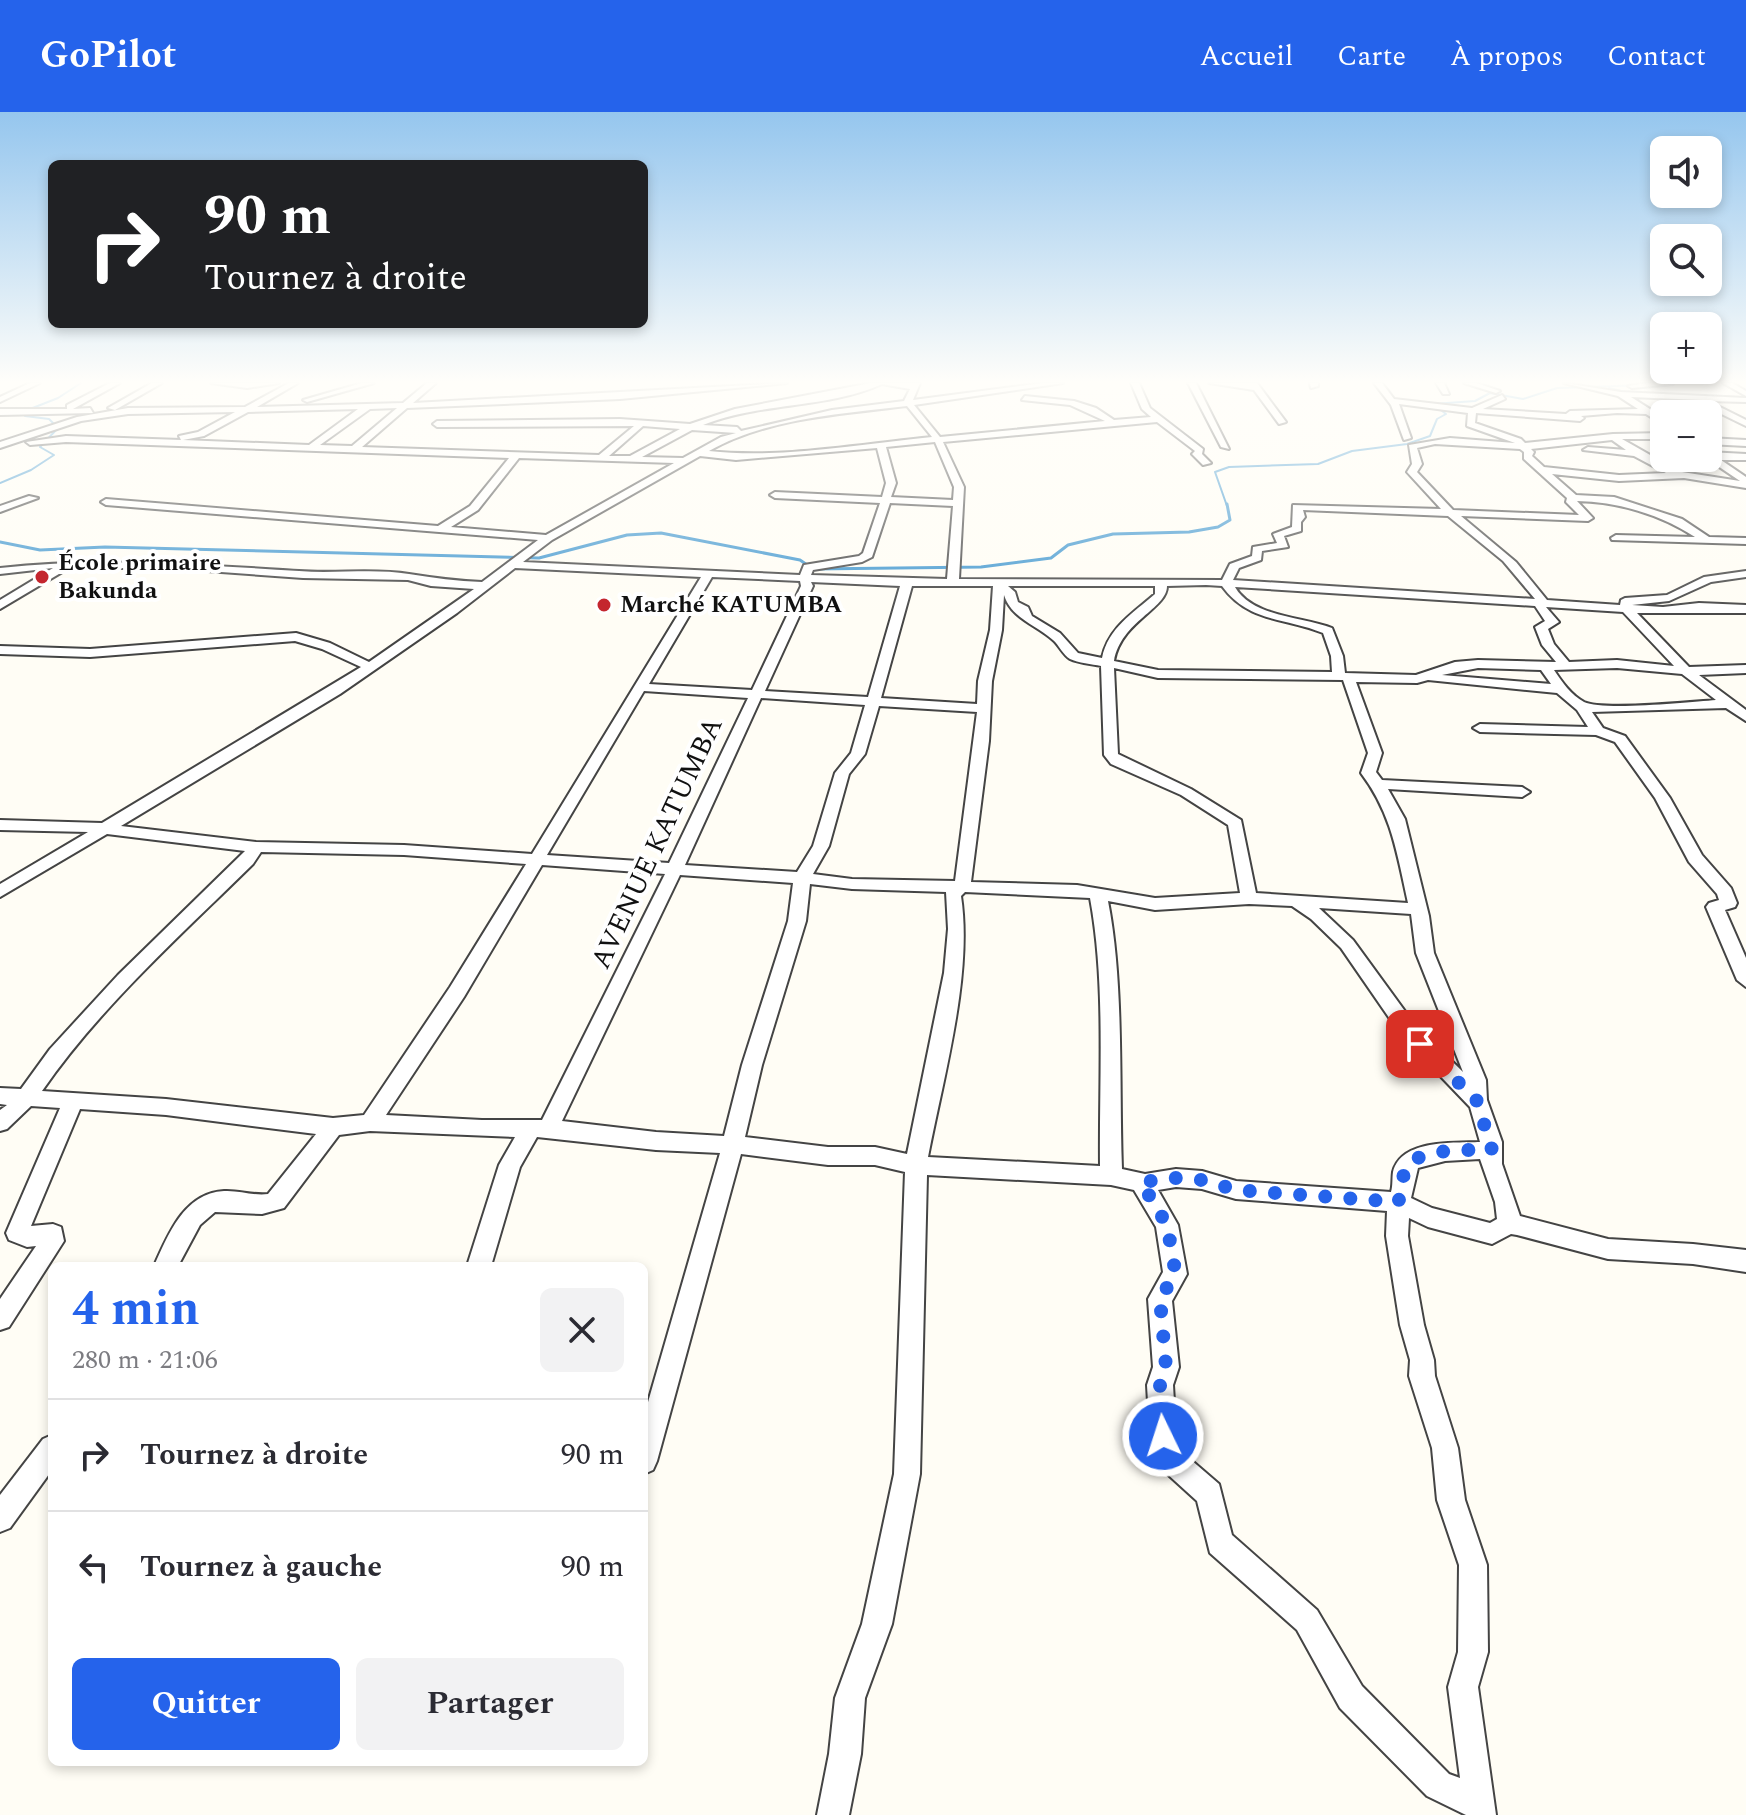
<!DOCTYPE html>
<html lang="fr">
<head>
<meta charset="utf-8">
<style>
  body { margin:0; font-family:Spectral,serif; background:#f2f2f3; color:#2b2b33; height:100vh; display:flex; flex-direction:column; font-size:30px; white-space:nowrap }
  * { box-sizing:border-box; margin:0 }
  p { font-size:26px; color:#7c7c81 }
  .icon { flex:none; width:44px; height:44px; fill:none; stroke:currentColor; stroke-width:2; stroke-linecap:round; stroke-linejoin:round }
  .map { position:relative; flex:1; overflow:hidden }
  .sheet { position:absolute; left:48px; top:1150px; width:600px; height:504px; display:flex; flex-direction:column; background:#fff; border-radius:12px; box-shadow:0 4px 12px #0003 }
  .sheet>* { flex:none }
  .guide { position:absolute; left:48px; top:48px; width:600px; height:168px; border-radius:12px; box-shadow:0 4px 12px #0003; background:#202124; color:#fff; overflow:hidden }
  .controls { position:absolute; left:1650px; top:24px; display:grid; gap:16px }
  .controls a { display:grid; place-items:center; width:72px; height:72px; border-radius:12px; background:#fff; box-shadow:0 4px 12px #0003; font-size:40px }
  .pin { position:absolute; display:grid; place-items:center; width:68px; height:68px; color:#fff; margin:-34px; border-radius:16px; box-shadow:0 4px 12px #0006 }
  .me { position:absolute; width:88px; margin:-44px; rotate:356deg; stroke-linejoin:round; filter:drop-shadow(0 0 6px #0008) }
  .turn { display:flex; align-items:center; gap:28px; height:168px; padding:0 24px; font-size:36px }
  .turn .icon { width:104px; height:104px; stroke-width:2.5 }
  .turn b { display:block; font-size:56px; line-height:68px }
  .round { display:grid; place-items:center; flex:none; width:84px; height:84px; border-radius:12px; background:#f2f2f3 }
  .headline { display:flex; align-items:center; justify-content:space-between; height:136px; padding:0 24px }
  h1 { font-size:48px; font-weight:700; line-height:60px; color:#2563eb }
  .action { display:flex; gap:16px; margin-top:auto; padding:16px 24px }
  .action a { flex:1; height:92px; border-radius:12px; background:#2563eb; color:#fff; font-size:32px; font-weight:700; line-height:92px; text-align:center }
  .action a+a { background:#f2f2f3; color:#2b2b33 }
  ul { padding:0; list-style:none }
  li { display:flex; align-items:center; gap:24px; height:112px; padding:0 24px; border-top:2px solid #e1e1e2 }
  li div { flex:1 }
  li b { display:block; font-size:30px }
  li em { font-style:normal }
  header { display:flex; align-items:center; gap:48px; box-sizing:border-box; height:112px; padding:0 40px; background:#2563eb; color:#fff }
  header strong { font-size:38px }
  nav { display:flex; gap:44px; margin-inline-start:auto; font-size:28px }
  .map>svg:first-child { display:block }
  .lines { fill:none; stroke-linecap:round; stroke-linejoin:round }
  .stream-far1 { stroke:#3f96cf; stroke-width:2 }
  .stream { stroke:#3f96cf; stroke-width:3 }
  .minor-casing { stroke:#444; stroke-width:4 }
  .minor { fill:#fff; fill-rule:evenodd }
  .route { stroke:#2563eb; stroke-width:14; stroke-dasharray:0 25.2 }
  .poi-dot { fill:#c4262e; stroke:#fff; stroke-width:3 }
  .labels { text-anchor:middle; dominant-baseline:central; stroke-width:8; stroke-linejoin:round; paint-order:stroke }
  .far-poi-label { font-size:24px; font-weight:bold; fill:#111; stroke:#fff; text-anchor:start }
  .street-label { font-size:28px; fill:#111; stroke:#fff }
</style>
</head>
<body>
<header>
<strong>GoPilot</strong>
<nav><a>Accueil</a><a>Carte</a><a>À propos</a><a>Contact</a></nav>
</header>
<div class="map">
<svg width="1746" height="1703" viewBox="0 0 1746 1703">
  <rect width="100%" height="100%" fill="#fffdf5"/>
  <g class="lines">
    <g class="stream-far1">
      <path d="M1609,276L1638,283"/>
      <path d="M1679,284L1725,285"/>
      <path d="M0,371L31,358L54,343L40,335L58,316L49,307L25,304V299L58,286L81,271"/>
      <path d="M1227,394L1215,360L1229,355L1318,352L1352,339L1407,332L1430,324L1437,307L1446,302L1433,292L1475,289L1490,281L1523,287L1557,276L1645,273"/>
    </g>
    <path class="stream" d="M0,430L40,438L105,435L539,446L627,423L661,421L800,448L813,457L981,455L1051,446L1068,433L1113,422L1189,420L1218,415L1230,408L1227,392"/>
    <g class="minor-casing">
      <g id="minor">
        <path d="M30,271H40L0,290V285Z"/>
        <path d="M110,271H120L73,297L90,296L93,301L0,303V297H67V293Z"/>
        <path d="M152,271H162L115,298L108,296Z"/>
        <path d="M211,271H279L247,276Z"/>
        <path d="M289,271H298L257,295L403,291L427,271H436L413,291L787,271L620,287L407,296L362,335L599,343L634,314L437,315L433,312L437,309L620,307L690,312L735,297L871,271H920L913,288L1043,271H1063L914,293L940,325L1105,309L1070,293L1022,288L1025,284L1074,289L1096,296L1114,308L1151,305L1142,297L1131,271H1139L1150,296L1203,337L1202,342L1211,351L1203,353L1192,342L1195,339L1157,310L943,330L964,375L959,467L1222,468L1230,452L1252,444L1253,435L1277,431L1273,422L1292,415L1293,393L1441,397L1407,360L1412,352L1409,333L1450,326L1515,331L1467,314L1468,301L1399,292L1411,326L1404,328L1391,293L1374,271H1382L1394,287L1472,296L1502,283L1505,287L1483,297L1566,302L1570,299L1638,297L1618,284L1564,271L1621,280L1746,286V290L1708,289L1746,308V314L1701,292V288L1631,285L1664,306V313L1646,302L1617,301L1581,304L1584,306L1580,309L1476,301L1475,311L1521,327L1525,331L1613,322L1664,321V327H1622L1666,352L1683,346H1708V340L1746,342V348H1721L1746,365V376L1684,366L1619,369L1552,362L1576,383L1614,385L1682,407L1709,425L1746,426V432L1612,428L1611,426L1616,423L1695,425C1660,402 1618,390 1577,389L1593,406L1588,409L1461,404L1516,450L1547,488L1620,493L1621,488L1625,486L1667,483L1704,465L1746,459V465L1711,470L1669,489L1632,493L1663,495L1699,491L1746,493V501H1637L1689,555L1746,553V561L1699,563L1746,598V609L1726,596L1592,600L1603,616L1625,624L1670,686L1702,743L1731,776L1737,791L1735,795L1725,798L1746,846V875L1737,868L1706,795L1709,791L1719,788L1717,782L1689,750L1655,686L1615,630L1596,623L1480,620L1473,616L1480,612L1588,615L1577,598L1557,581L1428,568L1417,571L1356,570L1382,641L1376,660L1382,668L1522,675L1530,680L1522,685L1388,677L1405,707L1429,804L1434,841L1486,968L1487,988L1502,1030V1052L1520,1104L1608,1127L1693,1132L1746,1138V1160L1693,1152L1608,1147L1517,1123L1511,1122L1492,1132L1428,1115L1409,1106L1408,1124L1424,1213L1434,1248L1435,1264L1458,1336L1465,1388L1487,1453L1488,1540L1478,1575L1496,1703H1466L1427,1684L1340,1596L1297,1518L1210,1441L1197,1389L1164,1359L1150,1324L1147,1273L1153,1255L1148,1187L1163,1160L1156,1115L1134,1078L1111,1073L927,1063L920,1362L892,1512L865,1586L861,1642L849,1703H817L829,1642L835,1586L862,1512L894,1362L905,1060L875,1053H828L741,1042L657,1349L653,1358L644,1362V1304L720,1041L656,1038L537,1025L520,1055L491,1154H467L499,1053L515,1025L370,1019L339,1023L284,1096L262,1102L215,1100L200,1113L178,1154H154C168,1123 184,1081 224,1079C239,1078 253,1084 268,1082L316,1022L166,1003L80,997L31,1114L53,1112L61,1115L64,1129L9,1215L0,1218V1187L36,1134L27,1135L9,1128L6,1121L60,996L31,994L7,1017L0,1019V998L7,993L0,992V976L21,977L50,937L118,863L245,739L107,722L0,785V772L88,720L0,718V708L102,711L361,555L322,537L295,529L90,545L0,542V534L90,537L296,521L330,531L369,550L474,477L431,474L408,468L303,466L165,456H69L0,497V488L53,456L0,462V456C100,445 199,453 299,459C335,462 374,456 409,462C434,466 457,469 482,470L538,428L106,393L101,390L106,387L438,414L470,394L509,346L66,330L30,333L26,330L66,324L181,328L179,324L198,320L235,300L128,302L81,309L0,336V330L77,305L128,296L245,295ZM882,272L910,277L904,289L832,298L741,319L737,315L703,313C760,290 827,297 882,272ZM907,294L932,325C859,332 782,347 709,339C767,306 841,302 907,294ZM397,296L352,334L320,333L370,297ZM358,297L309,333L183,328L204,324L248,300ZM643,314L680,317L630,344H609ZM692,318L736,321L721,325L683,346L642,345ZM1612,328L1626,338L1588,335L1583,338L1634,344L1666,361L1619,363L1544,355L1532,344L1534,340L1531,337ZM935,330L954,375L953,388L891,385L896,371L886,335ZM1435,332L1520,337L1524,340V347L1567,386L1566,390L1579,403L1453,398L1417,360L1422,352L1417,336ZM877,336L886,371L882,385L775,380L770,383L775,386L880,391L863,441L859,444L804,453L800,463L523,450L552,428L700,344L736,348ZM519,346L674,351L546,423L451,415L478,398ZM1709,348L1740,369L1682,360L1675,355ZM890,391L953,394L947,467L811,463L813,458L862,450L872,445ZM1303,398L1448,404L1503,449L1535,487L1233,468L1239,456L1261,448L1262,439L1288,435L1284,424L1301,419V410L1305,405ZM515,456L701,465L532,742L404,733L256,730L121,714L340,582L457,501ZM712,465L800,469L801,474L752,578L649,572ZM811,470L900,474L868,585L765,579L813,474ZM1206,473L1222,474C1249,511 1284,505 1323,521L1331,544L1332,560L1158,558L1114,549C1121,509 1167,497 1167,474ZM912,474H993L990,518L978,569L977,592L881,586ZM1008,474H1155V482C1133,501 1108,516 1102,546L1078,541L1060,521L1032,504L1028,495L1018,490L1015,480ZM1235,475L1535,494L1545,509L1535,515L1542,533L1556,550L1478,548L1455,550L1416,563L1345,561L1343,544L1332,516C1303,505 1252,505 1235,475ZM1004,483C1012,507 1035,512 1053,528C1059,533 1063,543 1070,547C1078,551 1092,552 1101,554L1104,643L1111,652L1181,683L1228,713L1240,781L1155,786L1077,773L971,770L989,629L992,569L1002,518ZM1546,495L1623,500L1674,554L1617,548L1569,550L1554,532L1548,517L1559,510ZM1114,556L1158,566L1343,568L1368,641L1361,661C1392,702 1397,742 1408,791L1256,781L1241,708L1191,677L1118,642ZM1478,556L1541,558L1551,572L1442,563ZM1617,556L1682,562L1716,588C1690,590 1603,599 1584,590C1571,583 1562,570 1554,558ZM644,579L748,586L669,751L547,743ZM761,586L865,593L851,641L835,661L813,734L797,760L685,753ZM879,594L977,600L955,769L852,767L813,762L829,734L849,662L865,642ZM261,740L404,743L526,752L450,875L364,1003L333,1006L166,987L42,979C101,894 180,824 253,752ZM542,753L665,762L542,1008H482L386,1003L464,885ZM680,763L793,771L788,809L742,953L724,1024L656,1020L562,1009ZM810,772L852,777L946,780L948,817L944,861L907,1042L875,1035H828L745,1025L762,953L806,809ZM965,780L1090,786C1106,871 1099,967 1100,1054L928,1045C943,966 973,863 961,784ZM1108,789L1155,798L1249,792L1292,794L1311,807L1341,836L1401,923L1470,995L1480,1030C1454,1031 1401,1027 1393,1060C1392,1067 1393,1073 1391,1080L1236,1069L1202,1059L1176,1057L1145,1062L1122,1057C1119,973 1124,870 1108,789ZM1319,796L1411,802L1416,841L1463,960L1415,913L1353,828ZM1480,1047L1495,1090L1497,1107L1490,1111L1432,1096L1411,1086L1418,1056L1445,1049ZM1176,1075L1202,1077L1236,1087L1387,1099L1386,1124L1400,1213L1410,1248L1409,1264L1432,1336L1437,1388L1459,1453L1458,1540L1448,1575L1460,1666L1449,1662L1362,1574L1317,1498L1232,1423L1219,1372L1183,1341L1176,1324L1173,1273L1179,1255L1172,1189L1187,1162L1178,1113L1158,1078Z"/>
        <path d="M362,271H374L307,290L303,288Z"/>
        <path d="M1188,271H1196L1229,337L1221,335Z"/>
        <path d="M1209,271H1257L1286,310L1279,312L1254,278Z"/>
        <path d="M1310,271H1318V274L1311,276Z"/>
        <path d="M1436,271H1444L1449,282H1443Z"/>
        <path d="M1464,271H1476L1500,279L1496,281Z"/>
        <path d="M1647,271H1672L1673,272L1632,276L1628,274Z"/>
        <path d="M1723,271H1732L1746,279V284Z"/>
        <path d="M1708,326L1746,328V334L1708,332Z"/>
        <path d="M29,384L38,386L0,400V394Z"/>
        <path d="M52,1323V1358L10,1416L0,1420V1383L43,1327Z"/>
      </g>
    </g>
    <use href="#minor" class="minor"/>
  </g>
  <linearGradient id="sky" x2="0" y2="1"><stop stop-color="#95c6ee"/><stop offset="0.53" stop-color="#fffefa"/><stop offset="1" stop-color="#fffefa" stop-opacity="0"/></linearGradient>
  <rect width="1746" height="509" fill="url(#sky)"/>
  <g class="lines">
    <path class="route" d="M1163,1324L1160,1273L1166,1255L1160,1187L1175,1162L1174,1152L1167,1113L1141,1070L1176,1066L1202,1068L1236,1078L1398,1090C1400,1085 1405,1078 1405,1072C1406,1065 1402,1067 1404,1060C1411,1035 1472,1038 1492,1038L1477,989L1420,932"/>
  </g>
  <g class="poi-dot">
    <circle cx="42" cy="465" r="8"/>
    <circle cx="604" cy="493" r="8"/>
  </g>
  <g class="labels">
    <g class="far-poi-label">
      <text x="58" y="451">École primaire<tspan x="58" dy="28">Bakunda</tspan></text>
      <text x="620" y="493">Marché KATUMBA</text>
    </g>
    <g class="street-label">
      <text transform="translate(657 731) rotate(-65)">AVENUE KATUMBA</text>
    </g>
  </g>
</svg>
<div class="controls">
<a><svg class="icon" aria-label="sound" viewBox="0 0 24 24"><path d="M4 9h4l5-4v14l-5-4H4zM17 9q2 3 0 6"/></svg></a>
<a><svg class="icon" aria-label="search" viewBox="0 0 24 24"><circle cx="10" cy="10" r="6"/><path d="M15 15l6 6"/></svg></a>
<a>+</a>
<a>−</a>
</div>
<div class="pin" style="left:1420px;top:932px;background:#d93025"><svg class="icon" aria-label="arrive" viewBox="0 0 24 24"><path d="M6 21V4h12l-3 4 3 4H6"/></svg></div>
<svg class="me" style="left:1163px;top:1324px" viewBox="-20 -20 40 40"><circle r="17" fill="#2563eb" stroke="#fff" stroke-width="3"/><path d="M0-11L8 9 0 5-8 9z" fill="#fff"/></svg>
<div class="guide">
<div class="turn"><svg class="icon" aria-label="right" viewBox="0 0 24 24"><path d="M7 20v-9h11M14 6l5 5-5 5"/></svg><div><b>90 m</b>Tournez à droite</div></div>
</div>
<section class="sheet">
<div class="headline"><div><h1>4 min</h1><p>280 m · 21:06</p></div><a class="round"><svg class="icon" aria-label="close" viewBox="0 0 24 24"><path d="M6 6l12 12M18 6L6 18"/></svg></a></div>
<ul>
<li><svg class="icon" aria-label="right" viewBox="0 0 24 24"><path d="M7 20v-9h11M14 6l5 5-5 5"/></svg><div><b>Tournez à droite</b></div><em>90 m</em></li>
<li><svg class="icon" aria-label="left" viewBox="0 0 24 24"><path d="M17 20v-9H6M10 6l-5 5 5 5"/></svg><div><b>Tournez à gauche</b></div><em>90 m</em></li>
</ul>
<div class="action"><a>Quitter</a><a>Partager</a></div>
</section>
</div>
</body>
</html>
